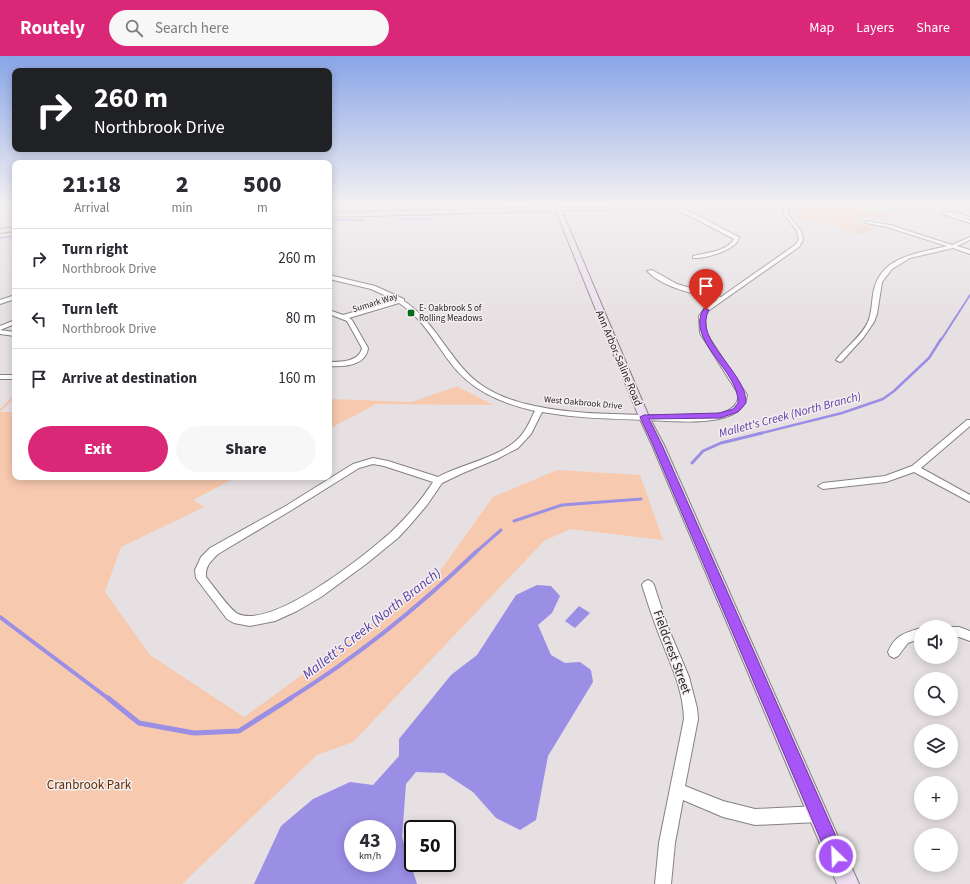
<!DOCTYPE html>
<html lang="en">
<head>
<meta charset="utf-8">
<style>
  body { margin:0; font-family:"Source Sans 3",sans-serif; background:#f7f7f7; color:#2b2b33; height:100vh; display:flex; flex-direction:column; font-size:15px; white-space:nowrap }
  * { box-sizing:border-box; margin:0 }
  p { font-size:13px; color:#7c7c81 }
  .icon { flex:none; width:22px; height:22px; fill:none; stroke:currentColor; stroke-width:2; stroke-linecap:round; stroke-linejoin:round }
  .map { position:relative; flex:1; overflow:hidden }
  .side { position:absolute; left:12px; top:104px; width:320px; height:320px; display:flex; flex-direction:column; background:#fff; border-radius:8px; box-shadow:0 2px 10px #0003 }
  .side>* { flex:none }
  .banner { position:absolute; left:12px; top:12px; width:320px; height:84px; border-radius:8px; box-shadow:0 2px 10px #0003; background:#202124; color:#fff; overflow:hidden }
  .controls { position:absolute; left:914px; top:564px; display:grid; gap:8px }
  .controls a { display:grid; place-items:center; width:44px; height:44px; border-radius:50%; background:#fff; box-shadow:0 2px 10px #0003; font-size:20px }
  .speed { position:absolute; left:344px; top:764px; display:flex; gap:8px; font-size:20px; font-weight:700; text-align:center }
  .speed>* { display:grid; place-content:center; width:52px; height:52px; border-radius:50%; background:#fff; box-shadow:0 2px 10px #0003; line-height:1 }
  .speed small { font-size:10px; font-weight:400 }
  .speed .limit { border:2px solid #111; border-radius:6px; background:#fff; color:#111 }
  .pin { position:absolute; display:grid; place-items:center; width:34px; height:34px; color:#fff; margin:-41px -17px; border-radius:50% 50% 50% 0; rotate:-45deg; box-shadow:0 0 4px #0007 }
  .pin .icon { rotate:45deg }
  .me { position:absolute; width:44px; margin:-22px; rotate:336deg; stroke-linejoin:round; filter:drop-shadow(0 0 3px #0008) }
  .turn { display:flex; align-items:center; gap:14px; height:84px; padding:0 16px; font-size:18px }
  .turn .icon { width:52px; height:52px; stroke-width:2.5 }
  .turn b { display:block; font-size:28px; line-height:34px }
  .eta { display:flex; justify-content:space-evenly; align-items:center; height:68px; text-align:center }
  .eta b { font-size:24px; font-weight:800; line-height:28px }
  .cta { display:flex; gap:8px; margin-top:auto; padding:8px 16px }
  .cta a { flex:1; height:46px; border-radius:24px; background:#db2777; color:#fff; font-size:16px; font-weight:800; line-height:46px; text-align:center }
  .cta a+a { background:#f7f7f7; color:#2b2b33 }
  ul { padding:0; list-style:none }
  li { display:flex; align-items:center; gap:12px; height:60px; padding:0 16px; border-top:1px solid #e1e1e2 }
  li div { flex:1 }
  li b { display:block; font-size:15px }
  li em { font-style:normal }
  header { display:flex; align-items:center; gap:24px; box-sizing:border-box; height:56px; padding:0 20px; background:#db2777; color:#fff }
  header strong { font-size:19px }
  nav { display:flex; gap:22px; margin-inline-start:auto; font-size:14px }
  .search { width:280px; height:36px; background:#f7f7f7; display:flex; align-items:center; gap:10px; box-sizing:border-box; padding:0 14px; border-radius:22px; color:#7c7c81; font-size:15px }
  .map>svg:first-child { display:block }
  .green { fill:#f7c9ae }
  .water { fill:#9a8ee5; fill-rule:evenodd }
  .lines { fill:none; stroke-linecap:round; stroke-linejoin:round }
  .stream-far5 { stroke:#9a8ee5; stroke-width:1.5 }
  .stream-far4 { stroke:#9a8ee5; stroke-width:2 }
  .stream-far3 { stroke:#9a8ee5; stroke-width:2.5 }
  .stream-far2 { stroke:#9a8ee5; stroke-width:3 }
  .stream-far1 { stroke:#9a8ee5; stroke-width:4 }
  .stream { stroke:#9a8ee5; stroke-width:5 }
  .minor-casing { stroke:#858082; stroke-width:2 }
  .secondary-casing { stroke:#858082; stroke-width:2 }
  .minor { fill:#fff; fill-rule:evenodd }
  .secondary { fill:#ecdef0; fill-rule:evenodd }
  .route { fill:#a855f7; stroke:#6d37a1 }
  .poi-dot { fill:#066c19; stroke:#f4eef0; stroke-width:1.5 }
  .labels { text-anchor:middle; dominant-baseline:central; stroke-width:3; stroke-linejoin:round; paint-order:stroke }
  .far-street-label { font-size:9px; fill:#262424; stroke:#f4eef0 }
  .far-poi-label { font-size:9px; fill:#262424; stroke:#f4eef0; text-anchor:start }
  .street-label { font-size:11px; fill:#262424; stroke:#f4eef0 }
  .water-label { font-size:12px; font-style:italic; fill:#5841a7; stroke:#f4eef0 }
  .near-street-label { font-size:13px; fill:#262424; stroke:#f4eef0 }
  .near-park-label { font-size:13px; fill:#632d00; stroke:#f4eef0 }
  .near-water-label { font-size:14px; font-style:italic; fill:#5841a7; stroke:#f4eef0 }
</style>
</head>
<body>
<header>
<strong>Routely</strong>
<div class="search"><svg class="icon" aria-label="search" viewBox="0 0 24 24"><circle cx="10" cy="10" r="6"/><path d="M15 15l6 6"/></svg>Search here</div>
<nav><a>Map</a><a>Layers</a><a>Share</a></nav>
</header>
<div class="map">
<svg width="970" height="828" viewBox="0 0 970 828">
  <rect width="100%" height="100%" fill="#e6e0e3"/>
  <g class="green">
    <path d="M799,149H844L855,153L894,157L883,166L870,161L853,162L852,164L864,169L877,170L867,178H857L830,166L800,164L794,157V154Z"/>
    <path d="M457,330L493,349L376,348L329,373V343L412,346Z"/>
    <path d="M15,338V342L0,356H15V421H237L193,444L204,451L121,491L105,536L150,599L244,661L435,522L493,441L557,414L640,419L663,484L570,473L544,485L353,686L317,699L182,828H0V353Z"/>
  </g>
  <g class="water">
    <path d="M537,529L551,530L560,540L552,557L538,569L551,599L565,607L580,606L591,614L593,626L548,700L536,764L520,774L496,762L473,736L444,717L416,716L406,728L402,781L417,828H254L281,770L313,743L350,726L373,729L399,700V683L451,619L477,599L516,539ZM353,773H387V807H353Z"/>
    <path d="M579,550L590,557L575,572L565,565Z"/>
  </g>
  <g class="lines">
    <g class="stream-far5">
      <path d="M398,163H432"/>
      <path d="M329,164H365"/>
      <path d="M0,182L15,180"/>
    </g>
    <path class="stream-far4" d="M941,284L970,239"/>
    <path class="stream-far3" d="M758,378L842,357L883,343L894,335L929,302L941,283"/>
    <g class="stream-far2">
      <path d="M692,407L703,395L721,387L762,377"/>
      <path d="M514,465L562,449L641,443"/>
      <path d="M476,496L501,474"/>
    </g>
    <g class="stream-far1">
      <path d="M0,561L109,643"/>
      <path d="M289,643C357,601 420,550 477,495"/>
    </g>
    <path class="stream" d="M108,642L139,667L194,677L239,675L291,642"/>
    <g class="minor-casing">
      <g id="minor">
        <path d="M401,149H405L404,153L400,152Z"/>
        <path d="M626,149H640L602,154H558L556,153L558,152H602Z"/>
        <path d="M665,149C684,149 720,172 739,181C738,194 704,203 693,202V200C706,197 728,195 734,183L690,160Z"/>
        <path d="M788,149H792L788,153L787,157L801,175L803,184L799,191L708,255L705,260L706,277L747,339C746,349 740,355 731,359C708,369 671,365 646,364C611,363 576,362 542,356L531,378L518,392L497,403L463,417L442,427L427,449L410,469L398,482L366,508L321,541L297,555L275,565L250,570L234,567L227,563L196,522L195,514L201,501L210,492L284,451L353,408L373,402L388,405L438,421C463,407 506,401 523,377C528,371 531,362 535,355C500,347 470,334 449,305C433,283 422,262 399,247L349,262L352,264L368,292C366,310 343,311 329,310V306C341,306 359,306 362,292L347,265L329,258V254L343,259L395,244L371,233L329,223V219L375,230L404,243V245C439,268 451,311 486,332C501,341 518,347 535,350C572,358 611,358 649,359C671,360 701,363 722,357C731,354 738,349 739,339L700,277L699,260L704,253L717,244C694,237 665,233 647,215L652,214L677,228L721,241L795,189L799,184L797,175L783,157L784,153ZM373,408L384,410L433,426C421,445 406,462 390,477C364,500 273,573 238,558C230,554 212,528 206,521C205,510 211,505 218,498L290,455L359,412Z"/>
        <path d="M944,156H953L970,161V163L952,158L970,164V167L942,158Z"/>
        <path d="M866,165L890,169L952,189L970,181V184L957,190L970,194V198L953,192L910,202L892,213L882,226L877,258L874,266L863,282L842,305L840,306L836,304C846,291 861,281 868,266C873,254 871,242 875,230C885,199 921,197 947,190L887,171L866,167Z"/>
        <path d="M15,239V243L0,248V244Z"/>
        <path d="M15,264V268L0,274V270Z"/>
        <path d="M0,274L15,276V280L0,278Z"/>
        <rect x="0" y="319" width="15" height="4"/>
        <path d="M967,364H970V370L921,412L970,439V446L914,416L886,426L823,433L818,430L823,427L885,420L912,410Z"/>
        <path d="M648,524L652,526L654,529L667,569L689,621L697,652L698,663L685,730L723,745L755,753L818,750L823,753L826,758L823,763L818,766L755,769L723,761L683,744L675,787L671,828H655L659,787L684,663C683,631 669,605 658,576C652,560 647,545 642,529L644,526Z"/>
        <path d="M950,571H959L970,575V585L959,581H951Z"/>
        <path d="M921,572V582L908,587L898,600L894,602L890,600L888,596C895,579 905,577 921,572Z"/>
      </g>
    </g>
    <g class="secondary-casing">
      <g id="secondary">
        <path d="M553,149H559L561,153L649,361L664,389L859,828H837L652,389L639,361L556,155L329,161V157L554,151Z"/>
        <path d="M15,171V175L0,177V173Z"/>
      </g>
    </g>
    <use href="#minor" class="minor"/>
    <use href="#secondary" class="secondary"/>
  </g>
  <linearGradient id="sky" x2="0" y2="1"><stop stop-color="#89a5e7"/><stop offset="0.56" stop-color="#f4f1f2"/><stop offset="1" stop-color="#f4f1f2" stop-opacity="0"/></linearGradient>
  <rect width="970" height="265" fill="url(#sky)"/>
  <path class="route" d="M704,252L709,254C692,284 747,316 746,347L738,356L720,362L649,363L662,389L842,794L844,800L842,806L836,808L830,806L653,389L640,361L644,359L719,357L733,353L738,347C740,315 684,284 704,252Z"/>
  <rect class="poi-dot" x="407" y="253" width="8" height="8" rx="2"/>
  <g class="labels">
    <g class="far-street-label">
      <text transform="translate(375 247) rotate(-17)">Sumark Way</text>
      <text transform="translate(583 347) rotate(5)">West Oakbrook Drive</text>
    </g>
    <g class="far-poi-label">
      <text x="419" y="252">E- Oakbrook S of<tspan x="419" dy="10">Rolling Meadows</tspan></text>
    </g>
    <g class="street-label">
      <text transform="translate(619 302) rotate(67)">Ann Arbor-Saline Road</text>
    </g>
    <g class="water-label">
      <text transform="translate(790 359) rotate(-15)">Mallett's Creek (North Branch)</text>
    </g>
    <g class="near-street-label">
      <text transform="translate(672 596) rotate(70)">Fieldcrest Street</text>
    </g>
    <g class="near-park-label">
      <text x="89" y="729">Cranbrook Park</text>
    </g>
    <g class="near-water-label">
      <text transform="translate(372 568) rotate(-38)">Mallett's Creek (North Branch)</text>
    </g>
  </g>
</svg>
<div class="controls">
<a><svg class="icon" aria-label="sound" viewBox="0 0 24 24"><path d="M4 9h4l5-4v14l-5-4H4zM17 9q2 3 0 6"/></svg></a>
<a><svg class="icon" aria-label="search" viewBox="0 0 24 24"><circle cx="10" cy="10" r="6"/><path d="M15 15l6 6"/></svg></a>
<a><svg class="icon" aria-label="layers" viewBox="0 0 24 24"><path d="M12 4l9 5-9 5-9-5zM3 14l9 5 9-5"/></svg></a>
<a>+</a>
<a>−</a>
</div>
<div class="speed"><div>43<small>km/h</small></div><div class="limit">50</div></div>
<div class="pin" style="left:706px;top:254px;background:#d93025"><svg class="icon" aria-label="arrive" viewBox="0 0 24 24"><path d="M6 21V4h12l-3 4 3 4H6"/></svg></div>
<svg class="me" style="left:836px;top:800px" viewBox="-20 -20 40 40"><circle r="17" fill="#a855f7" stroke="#fff" stroke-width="3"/><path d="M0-11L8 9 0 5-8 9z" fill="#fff"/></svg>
<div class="banner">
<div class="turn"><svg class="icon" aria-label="right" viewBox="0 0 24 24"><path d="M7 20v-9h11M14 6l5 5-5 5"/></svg><div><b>260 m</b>Northbrook Drive</div></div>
</div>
<section class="side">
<div class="eta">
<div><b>21:18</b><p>Arrival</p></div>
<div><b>2</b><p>min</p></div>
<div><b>500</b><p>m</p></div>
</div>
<ul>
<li><svg class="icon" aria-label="right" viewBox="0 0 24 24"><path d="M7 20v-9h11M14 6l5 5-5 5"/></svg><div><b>Turn right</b><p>Northbrook Drive</p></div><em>260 m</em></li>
<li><svg class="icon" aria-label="left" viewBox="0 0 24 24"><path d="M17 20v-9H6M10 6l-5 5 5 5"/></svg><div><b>Turn left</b><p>Northbrook Drive</p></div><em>80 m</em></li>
<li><svg class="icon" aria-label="arrive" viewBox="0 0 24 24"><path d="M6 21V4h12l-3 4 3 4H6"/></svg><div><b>Arrive at destination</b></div><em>160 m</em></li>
</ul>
<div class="cta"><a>Exit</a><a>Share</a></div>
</section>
</div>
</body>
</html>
